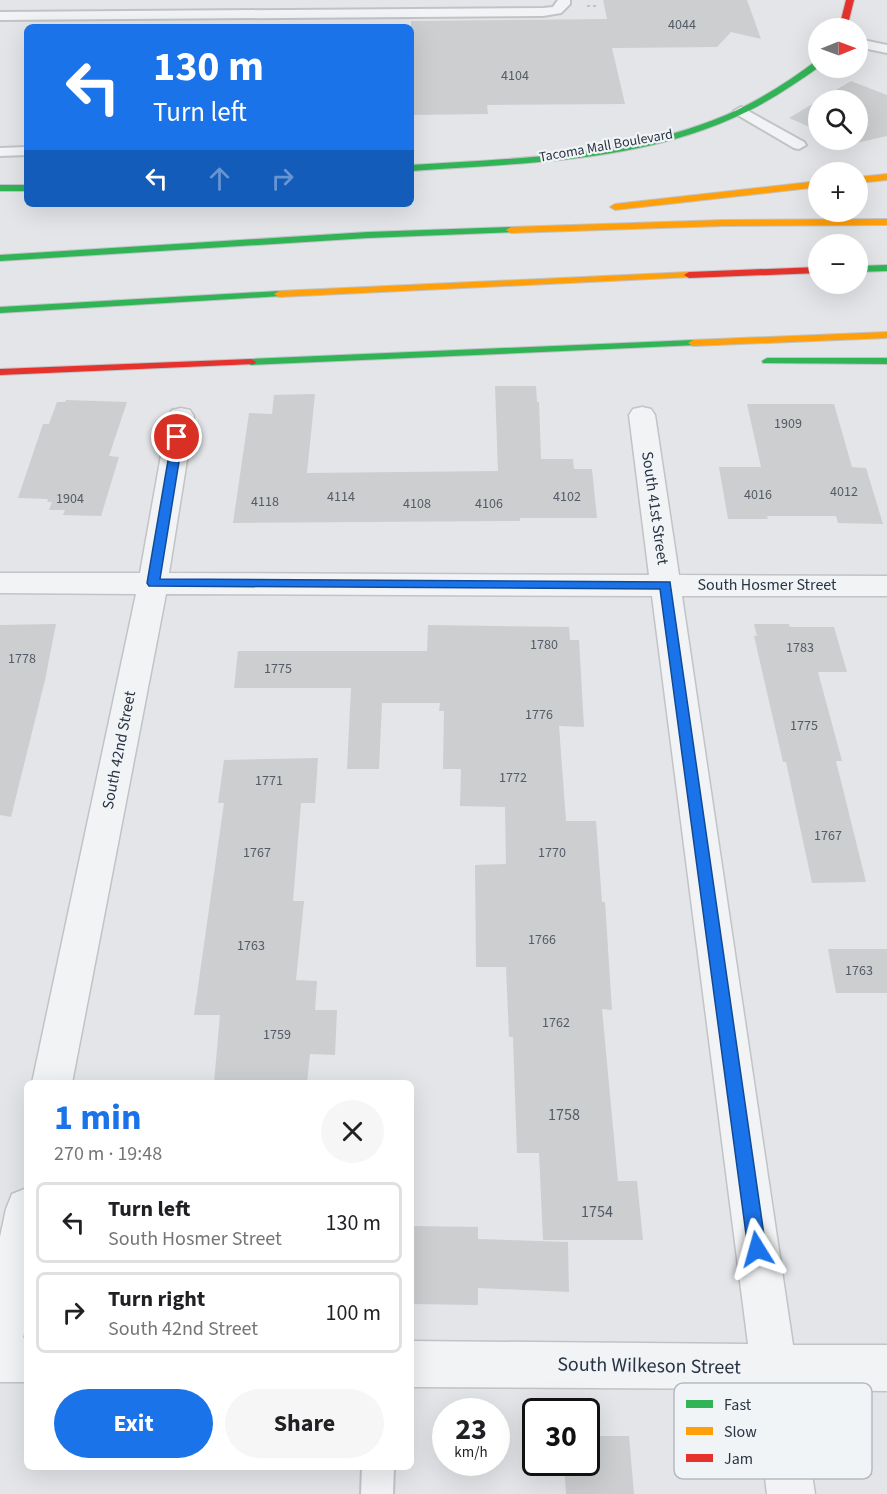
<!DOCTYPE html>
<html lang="en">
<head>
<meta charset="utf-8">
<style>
  body { margin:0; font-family:"Source Sans 3",sans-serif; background:#f6f6f6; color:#202124; height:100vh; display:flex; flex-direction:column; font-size:22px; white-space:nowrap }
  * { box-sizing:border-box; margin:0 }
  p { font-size:20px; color:#757577 }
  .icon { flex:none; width:33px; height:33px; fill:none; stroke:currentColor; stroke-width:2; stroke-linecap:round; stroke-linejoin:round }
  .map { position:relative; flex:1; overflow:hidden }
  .drawer { position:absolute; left:24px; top:1080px; width:390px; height:390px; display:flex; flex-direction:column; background:#fff; border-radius:9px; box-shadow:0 6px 24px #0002 }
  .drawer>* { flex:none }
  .top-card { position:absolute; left:24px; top:24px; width:390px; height:183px; border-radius:9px; box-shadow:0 6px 24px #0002; background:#1a73e8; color:#fff; overflow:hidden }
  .needle { width:39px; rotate:89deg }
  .tools { position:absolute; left:808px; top:18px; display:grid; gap:12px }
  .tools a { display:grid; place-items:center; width:60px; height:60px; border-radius:50%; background:#fff; box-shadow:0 6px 24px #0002; font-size:30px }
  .speed { position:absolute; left:432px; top:1398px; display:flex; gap:12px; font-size:30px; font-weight:700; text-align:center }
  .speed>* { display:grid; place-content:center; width:78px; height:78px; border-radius:50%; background:#fff; box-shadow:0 6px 24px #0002; line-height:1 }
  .speed small { font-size:15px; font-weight:400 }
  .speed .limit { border:3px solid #111; border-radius:9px; background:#fff; color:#111 }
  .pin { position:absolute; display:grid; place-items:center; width:51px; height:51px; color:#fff; margin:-26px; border:3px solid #fff; border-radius:50%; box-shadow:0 2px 6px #0007 }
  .me { position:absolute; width:66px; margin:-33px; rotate:352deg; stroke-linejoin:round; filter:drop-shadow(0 0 4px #0008) }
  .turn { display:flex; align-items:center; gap:21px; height:126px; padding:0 30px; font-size:27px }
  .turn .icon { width:78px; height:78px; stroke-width:2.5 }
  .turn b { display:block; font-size:42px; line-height:51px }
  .lanes { display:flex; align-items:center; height:57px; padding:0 30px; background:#0003; justify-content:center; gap:30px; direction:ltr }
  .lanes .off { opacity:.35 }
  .round { display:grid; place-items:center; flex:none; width:63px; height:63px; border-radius:32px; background:#f6f6f6 }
  .overview { display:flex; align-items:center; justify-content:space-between; height:102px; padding:0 30px }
  h1 { font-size:36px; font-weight:700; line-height:45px; color:#1a73e8 }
  .action { display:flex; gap:12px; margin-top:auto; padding:12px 30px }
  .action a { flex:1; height:69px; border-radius:36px; background:#1a73e8; color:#fff; font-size:24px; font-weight:700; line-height:69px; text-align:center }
  .action a+a { background:#f6f6f6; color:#202124 }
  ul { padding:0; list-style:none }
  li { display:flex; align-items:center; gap:18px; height:81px; margin:0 12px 9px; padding:0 18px; border:3px solid #e0e0e0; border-radius:9px }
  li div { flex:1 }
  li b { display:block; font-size:22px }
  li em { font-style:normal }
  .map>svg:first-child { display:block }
  .building { fill:#ccced0 }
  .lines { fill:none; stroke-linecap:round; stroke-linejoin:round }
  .lane-casing { stroke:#c1c3c6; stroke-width:4 }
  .street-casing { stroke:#c1c3c6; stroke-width:3 }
  .fast-casing { stroke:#c1c3c6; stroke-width:2 }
  .slow-casing { stroke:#c1c3c6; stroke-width:2 }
  .jam-casing { stroke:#c1c3c6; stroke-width:2 }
  .path { stroke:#c1c4c7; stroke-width:2; stroke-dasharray:3 3; stroke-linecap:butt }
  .lane { fill:#f2f3f5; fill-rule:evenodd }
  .street { fill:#f2f3f5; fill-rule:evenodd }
  .fast { fill:#30b455; fill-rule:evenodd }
  .slow { fill:#ff9f0a; fill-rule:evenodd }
  .jam { fill:#e5322d; fill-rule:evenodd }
  .route { fill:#1a73e8; stroke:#114b97; stroke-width:1.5 }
  .labels { text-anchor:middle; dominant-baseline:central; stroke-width:4.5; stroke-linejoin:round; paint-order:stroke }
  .number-label { font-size:14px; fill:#535b66 }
  .far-street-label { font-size:14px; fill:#2a3442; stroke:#f1f4f7 }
  .street-label { font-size:16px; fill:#2a3442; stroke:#f1f4f7 }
  .near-number-label { font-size:16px; fill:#535b66 }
  .near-street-label { font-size:20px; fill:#2a3442; stroke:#f1f4f7 }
  .key { fill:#f1f4f7; stroke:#b5bac1; stroke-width:1.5 }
  .key-label { font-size:16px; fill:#2a3442 }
</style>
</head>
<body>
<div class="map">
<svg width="887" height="1494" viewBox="0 0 887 1494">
  <rect width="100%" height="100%" fill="#e3e5e8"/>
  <g class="building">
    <path d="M603,0H747L761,39L731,32L717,47L612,48L625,104L487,105L488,114L411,115V21L607,19Z"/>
    <path d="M851,81L887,95V136L852,144L841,140H858V100H819V131L789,118Z"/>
    <path d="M495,386H536L537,402H539L541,459H573L574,469H592L597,518H520V521L233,523L249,413L272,414L274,395L315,394L307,473L498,471Z"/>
    <path d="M66,400L127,402L109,456L119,457L101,516L63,515L65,510H49L52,502H47L48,499L18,498L43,424H49L57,402H65Z"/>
    <path d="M747,404H834L852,467L866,468L883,524L838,523L836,516H767L768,519H728L719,467H761Z"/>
    <path d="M56,624L45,680L11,817L0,815V625Z"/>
    <path d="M754,624H789L790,627H834L847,672H818L842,761H836L866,882L812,883L786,762H783L754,636H757Z"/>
    <path d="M428,625L569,627L570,640H579L584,727L559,726L566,821H596L602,902H605L612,1010L602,1009L618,1181H637L643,1240H543L539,1153H517L513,1037H509L506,967H476L475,865L506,864L505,807L460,806L461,769H443L444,711H439L440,703H382L379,769H347L351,688H234L238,651H427Z"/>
    <path d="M318,758L315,803H301L293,901H304L296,980L317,981L315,1010H337L335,1055L310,1054L307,1083H214L220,1015H194L224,803H218L224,760Z"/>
    <path d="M828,949H887V993H836Z"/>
    <path d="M411,1226L478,1227V1239L568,1242L569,1292L478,1288V1305L411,1304Z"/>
    <path d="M593,1436H629L634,1494H566L564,1462H595Z"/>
  </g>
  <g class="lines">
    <g class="lane-casing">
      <g id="lane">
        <path d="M558,0H570V4L561,13L543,16L0,20V12L543,8L553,7Z"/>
        <path d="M858,39L887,45V53L858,47Z"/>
        <path d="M741,107L804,142L806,145L799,149L794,148L736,114L734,111Z"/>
        <path d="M27,147V155L0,156V148Z"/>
        <path d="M362,1467H394L393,1494H361Z"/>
      </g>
    </g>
    <g class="street-casing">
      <g id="street">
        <path d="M642,407L651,409L655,415L679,575L887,576V596H682L793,1345H887V1391L799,1390L815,1494H767L754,1389L411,1387V1341L748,1344L652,596L166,594L72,1083H32L136,594L0,593V573H140L168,416L172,410L181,408L190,410L194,416L169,573L649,575L629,415L633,409Z"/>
        <path d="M27,1188V1319L23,1338H27V1382H0V1237L6,1209L12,1194Z"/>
      </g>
    </g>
    <g class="fast-casing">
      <g id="fast">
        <path d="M816,61H819V67C792,86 764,105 733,118C633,163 518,163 411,171V165C516,158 627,157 726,115C758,101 788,82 816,61Z"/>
        <rect x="0" y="185" width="27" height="6"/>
        <path d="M511,227L516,230L514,232L368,238L0,261V255L368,232Z"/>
        <path d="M887,265V271L858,272V266Z"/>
        <path d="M279,291L282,292V296L0,313V307Z"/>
        <path d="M693,340L698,343L697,345L251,365L246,362L251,359Z"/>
        <path d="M767,358H887V364L763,363L762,361Z"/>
      </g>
    </g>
    <g class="slow-casing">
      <g id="slow">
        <path d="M887,174V180L858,183V177Z"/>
        <path d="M819,181V187L615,210L610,207L615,204Z"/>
        <path d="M887,219V225L723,226L511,233L506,230L511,227L723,220Z"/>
        <path d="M689,272L694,275L692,277L279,297L274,294L279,291Z"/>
        <path d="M887,332V338L693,346L688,343L693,340Z"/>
      </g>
    </g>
    <g class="jam-casing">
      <g id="jam">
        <path d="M846,0H854L847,28H839Z"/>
        <path d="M819,267V273L689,278L684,275L689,272Z"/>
        <path d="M251,359L256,362L255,364L0,375V369Z"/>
      </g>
    </g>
    <path class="path" d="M587,6H598"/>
    <use href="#lane" class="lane"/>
    <use href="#street" class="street"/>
    <use href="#fast" class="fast"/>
    <use href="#slow" class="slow"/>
    <use href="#jam" class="jam"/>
  </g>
  <path class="route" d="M177,434L183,437L160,579L670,582L766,1249L763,1255L757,1258L750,1255L748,1249L660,589L149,586L147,583L172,437Z"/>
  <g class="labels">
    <g class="number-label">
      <text x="682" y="25">4044</text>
      <text x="515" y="76">4104</text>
      <text x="788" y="424">1909</text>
      <text x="844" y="492">4012</text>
      <text x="758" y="495">4016</text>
      <text x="341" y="497">4114</text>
      <text x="567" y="497">4102</text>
      <text x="70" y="499">1904</text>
      <text x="265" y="502">4118</text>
      <text x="417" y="504">4108</text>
      <text x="489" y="504">4106</text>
      <text x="544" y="645">1780</text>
      <text x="800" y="648">1783</text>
      <text x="22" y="659">1778</text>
      <text x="278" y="669">1775</text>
      <text x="539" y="715">1776</text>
      <text x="804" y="726">1775</text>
      <text x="513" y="778">1772</text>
      <text x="269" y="781">1771</text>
      <text x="828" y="836">1767</text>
      <text x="257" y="853">1767</text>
      <text x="552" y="853">1770</text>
      <text x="542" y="940">1766</text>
      <text x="251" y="946">1763</text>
      <text x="859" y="971">1763</text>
      <text x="556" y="1023">1762</text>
      <text x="277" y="1035">1759</text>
    </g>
    <g class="far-street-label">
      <text transform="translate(606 146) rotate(-10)">Tacoma Mall Boulevard</text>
    </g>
    <g class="street-label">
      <text transform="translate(655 508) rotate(82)">South 41st Street</text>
      <text x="767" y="585">South Hosmer Street</text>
      <text transform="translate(119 750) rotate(-79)">South 42nd Street</text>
    </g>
    <g class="near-number-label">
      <text x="564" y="1115">1758</text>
      <text x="597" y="1212">1754</text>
    </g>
    <g class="near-street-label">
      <text transform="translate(649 1366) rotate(1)">South Wilkeson Street</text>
    </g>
  </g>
  <rect x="674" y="1383" width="198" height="96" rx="9" class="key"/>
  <rect x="686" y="1400" width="27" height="8" fill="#30b455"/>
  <rect x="686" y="1427" width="27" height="8" fill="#ff9f0a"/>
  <rect x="686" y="1454" width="27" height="8" fill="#e5322d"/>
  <g class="key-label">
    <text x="724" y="1410">Fast</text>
    <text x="724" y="1437">Slow</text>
    <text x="724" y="1464">Jam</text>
  </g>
</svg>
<div class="tools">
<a><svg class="needle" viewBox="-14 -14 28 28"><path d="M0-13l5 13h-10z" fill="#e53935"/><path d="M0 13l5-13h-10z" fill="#757577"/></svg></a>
<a><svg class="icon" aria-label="search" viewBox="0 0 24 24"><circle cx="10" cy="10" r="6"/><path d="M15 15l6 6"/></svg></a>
<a>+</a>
<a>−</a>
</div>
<div class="speed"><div>23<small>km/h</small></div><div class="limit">30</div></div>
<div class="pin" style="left:177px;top:437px;background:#d93025"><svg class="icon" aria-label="arrive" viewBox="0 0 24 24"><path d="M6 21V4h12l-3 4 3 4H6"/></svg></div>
<svg class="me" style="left:757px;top:1249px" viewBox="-20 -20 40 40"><path d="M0-17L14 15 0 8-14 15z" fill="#1a73e8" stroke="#fff" stroke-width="4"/></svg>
<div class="top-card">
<div class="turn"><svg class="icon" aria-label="left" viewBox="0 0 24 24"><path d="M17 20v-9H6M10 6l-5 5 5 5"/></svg><div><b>130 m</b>Turn left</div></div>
<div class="lanes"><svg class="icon" aria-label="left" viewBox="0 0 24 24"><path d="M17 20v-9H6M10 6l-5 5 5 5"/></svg><svg class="icon off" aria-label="ahead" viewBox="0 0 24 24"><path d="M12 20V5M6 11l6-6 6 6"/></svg><svg class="icon off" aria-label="right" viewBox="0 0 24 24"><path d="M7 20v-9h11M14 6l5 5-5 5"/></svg></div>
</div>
<section class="drawer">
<div class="overview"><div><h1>1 min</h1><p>270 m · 19:48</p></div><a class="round"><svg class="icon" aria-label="close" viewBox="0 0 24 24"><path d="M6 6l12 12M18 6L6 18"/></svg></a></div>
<ul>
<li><svg class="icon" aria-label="left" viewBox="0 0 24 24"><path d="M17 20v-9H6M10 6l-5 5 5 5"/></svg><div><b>Turn left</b><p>South Hosmer Street</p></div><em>130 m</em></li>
<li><svg class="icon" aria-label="right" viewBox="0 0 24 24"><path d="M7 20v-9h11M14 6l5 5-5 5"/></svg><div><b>Turn right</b><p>South 42nd Street</p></div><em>100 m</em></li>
</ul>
<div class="action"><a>Exit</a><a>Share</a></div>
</section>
</div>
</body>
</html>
